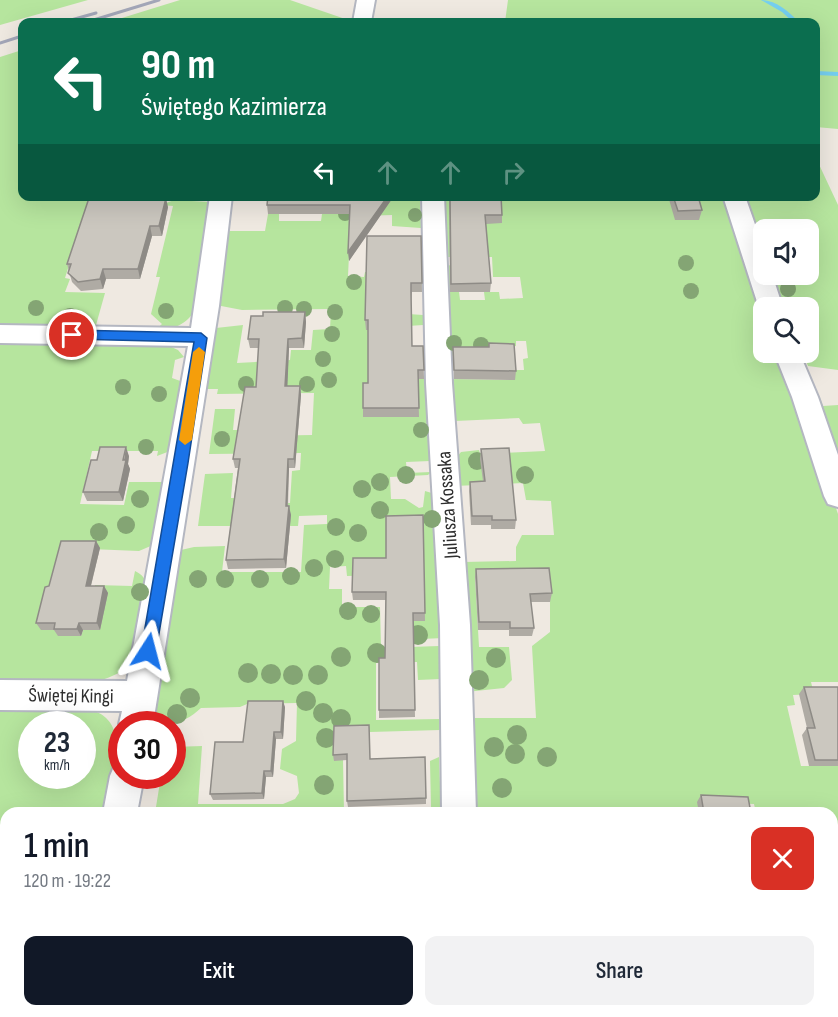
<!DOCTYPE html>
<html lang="en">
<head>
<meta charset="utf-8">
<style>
  body { margin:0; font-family:"Sofia Sans Condensed",sans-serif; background:#f2f2f3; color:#1f2937; height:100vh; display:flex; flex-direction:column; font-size:22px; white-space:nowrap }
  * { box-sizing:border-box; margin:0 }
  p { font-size:20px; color:#747a83 }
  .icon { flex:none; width:33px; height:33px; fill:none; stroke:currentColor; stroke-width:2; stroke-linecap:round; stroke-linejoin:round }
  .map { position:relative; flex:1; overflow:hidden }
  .details { position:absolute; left:0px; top:807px; width:838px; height:210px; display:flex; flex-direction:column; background:#fff; border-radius:18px 18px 0 0; box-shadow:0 6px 24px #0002 }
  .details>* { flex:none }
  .banner { position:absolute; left:18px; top:18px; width:802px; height:183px; border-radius:12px; box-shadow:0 6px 24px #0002; background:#0b6e4f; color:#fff; overflow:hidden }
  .buttons { position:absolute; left:753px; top:219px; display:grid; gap:12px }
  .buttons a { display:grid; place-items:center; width:66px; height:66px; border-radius:12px; background:#fff; box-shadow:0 6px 24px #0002; font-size:30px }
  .speed { position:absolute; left:18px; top:711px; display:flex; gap:12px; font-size:30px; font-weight:700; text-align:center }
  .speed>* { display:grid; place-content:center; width:78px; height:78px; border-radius:50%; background:#fff; box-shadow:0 6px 24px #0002; line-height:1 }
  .speed small { font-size:15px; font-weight:400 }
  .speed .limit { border:9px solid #d22; background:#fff; color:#111 }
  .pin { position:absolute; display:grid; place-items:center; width:51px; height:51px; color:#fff; margin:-26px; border:3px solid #fff; border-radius:50%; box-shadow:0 2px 6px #0007 }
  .me { position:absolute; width:66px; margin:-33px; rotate:9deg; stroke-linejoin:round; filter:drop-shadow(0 0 4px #0008) }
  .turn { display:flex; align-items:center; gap:21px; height:126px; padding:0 24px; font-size:27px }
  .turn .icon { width:78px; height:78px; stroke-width:2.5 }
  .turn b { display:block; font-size:42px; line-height:51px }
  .lanes { display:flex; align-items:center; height:57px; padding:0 24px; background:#0003; justify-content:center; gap:30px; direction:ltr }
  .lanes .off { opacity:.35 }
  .round { display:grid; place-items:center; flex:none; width:63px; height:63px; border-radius:12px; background:#f2f2f3 }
  .head { display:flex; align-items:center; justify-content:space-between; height:102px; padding:0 24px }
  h1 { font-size:36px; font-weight:600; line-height:45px; color:#111827 }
  .action { display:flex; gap:12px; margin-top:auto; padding:12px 24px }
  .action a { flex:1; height:69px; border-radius:12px; background:#111827; color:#fff; font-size:24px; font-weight:600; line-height:69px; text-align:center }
  .action a+a { background:#f2f2f3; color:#1f2937 }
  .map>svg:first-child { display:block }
  .green { fill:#b6e59e; fill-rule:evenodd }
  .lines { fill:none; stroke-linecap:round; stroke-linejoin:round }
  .stream { fill:#75cff0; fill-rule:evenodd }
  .minor-casing { stroke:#b4b7c1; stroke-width:4 }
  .minor { fill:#fff; fill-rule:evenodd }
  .rail { stroke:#a3a6b8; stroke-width:3 }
  .tree { fill:#84a574 }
  .wall { fill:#afaba4 }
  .shaded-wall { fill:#8e8b86 }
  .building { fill:#cbc7bf; stroke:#8e8b86; stroke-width:1.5 }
  .route { fill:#1a73e8; stroke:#114b97; stroke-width:1.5 }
  .slow { fill:#f59e0b }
  .labels { text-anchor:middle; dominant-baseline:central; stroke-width:4.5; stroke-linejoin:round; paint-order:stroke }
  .street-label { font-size:20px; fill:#2e2e2e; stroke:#fff }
</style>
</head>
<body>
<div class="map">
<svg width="838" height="1017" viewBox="0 0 838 1017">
  <rect width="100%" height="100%" fill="#efe9e1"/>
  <g class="green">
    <path d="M0,0H88L0,25Z"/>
    <path d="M180,0H290L354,22H109Z"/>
    <path d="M508,0H838V129L816,127V22H505Z"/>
    <path d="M22,50V196L142,197L140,205L75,246L65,278L70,279L65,292L105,293L96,325H98L96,331L0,330V57Z"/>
    <path d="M816,158L838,205V370L808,366L805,358L800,353L808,352V308L780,307L769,275L808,274V230H764L763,257L744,197L816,196Z"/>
    <path d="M420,197L421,228L392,226V215L361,216L351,213L348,276L364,277L365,272H404L409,267H422V285L367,287L408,314L423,315V325L393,327L412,375L425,376L430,461L406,462L407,473L431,472L428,475L390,477L391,499H405L419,508L423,507L425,491L435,494L444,638L397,640L407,621H425L386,575L347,576L346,566L330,567L329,589H342V607H380L381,648L439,646L440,679L418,680L417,662L376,663V720L440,719V730L335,733L334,760H343L344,811L431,807L430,761L439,757L441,813H155L161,776H172L173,747L202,746L198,804H283L295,799L299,793L297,776L280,769L282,749L296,741L297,703L247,704L240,707L201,708C186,722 173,726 154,719L181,550L194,547L225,546L222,572H301L304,525L327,524V515L299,516L298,526H198L205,474L233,473L231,498H235V502L290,503L292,471L300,470L301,453L209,454L215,409H235L233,430H249V436L312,435L314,393L217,394L218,389H206L216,328L243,325L237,363L290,360L291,350H311L313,330L330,329L331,309L242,310L216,305L227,231H265L268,214H279V221H321L322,214L363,198Z"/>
    <path d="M441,197H726L764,308V352L783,353L838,514V682H811L814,694L793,695L795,705L787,706L801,766H838V1017H790L789,1011H832V813H756L754,804L698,802L699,813H471L467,718H536L532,646L550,632V602L475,577L479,647H509L512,680L504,688L466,692L463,562L516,561V547L522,535H554L551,501L526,500L523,483L455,486L457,457L461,452L479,450L480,454L545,451L540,423L523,424L519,418L455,421L452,379L514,380V370H524L523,359L528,358L526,341H516V346L450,356L446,266L451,265L452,292H459L460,300H485L484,292H499L500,299L523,298L520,277H493L492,257H446Z"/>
    <path d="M174,200L210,202L196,307C187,327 173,328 154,331L162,324L151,314L160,277H156L173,206L161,205Z"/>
    <path d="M0,340L167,345L178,350L184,357L175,360L172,378L183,382L170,451L157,456L158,451H92L80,504L124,505L129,482H164L153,545L139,551L65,548L41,629H59V636H81L83,630H100L94,593L95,585L132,586L135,571C143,575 145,578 147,587C144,603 140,645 134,657C127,672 109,678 95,682L0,687Z"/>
    <path d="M812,397L820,398L823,406L838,405V469Z"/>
    <path d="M0,705L87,709C106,713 114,723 117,742L104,813H6V1011H66L65,1017H0ZM32,724H82V776H32Z"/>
    <path d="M104,1011H197V1017H103Z"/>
    <path d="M255,1011H394V1017H254Z"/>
    <path d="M478,1011H711L712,1017H478Z"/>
  </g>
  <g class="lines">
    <g class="stream">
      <path d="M761,0C776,0 789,12 799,22H793L782,12Z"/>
      <path d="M816,71L838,72V76L816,75Z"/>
    </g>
    <g class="minor-casing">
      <g id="minor">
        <path d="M357,0H375L371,22H353Z"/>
        <path d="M210,196H232L219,306L153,724H122V729L119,724L122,711L0,710V680L127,681L188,346L0,343V325L191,328Z"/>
        <path d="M422,196H444L452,383L470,625L476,813H442L440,625L426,383Z"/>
        <path d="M723,196H745L764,250V274H772L783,308H764V314L759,308Z"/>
        <path d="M774,352H799L818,397L838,455V507L828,504L824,496L792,397Z"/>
        <path d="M122,762V776H144L137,813H103L110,776L115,764Z"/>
        <path d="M63,1011H103L102,1017H62Z"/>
        <rect x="443" y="1011" width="40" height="6"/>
      </g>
    </g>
    <use href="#minor" class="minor"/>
    <g class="rail">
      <path d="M64,22L96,13"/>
      <path d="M87,22L159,0"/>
      <path d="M0,43L22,36"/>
    </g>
  </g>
  <g class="tree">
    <circle cx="345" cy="214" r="7"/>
    <circle cx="415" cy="215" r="7"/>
    <circle cx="686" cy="263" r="8"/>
    <circle cx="354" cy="282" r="8"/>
    <circle cx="788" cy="289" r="8"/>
    <circle cx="691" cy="291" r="8"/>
    <circle cx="36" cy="308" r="8"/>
    <circle cx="285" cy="308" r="8"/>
    <circle cx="304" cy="309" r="8"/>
    <circle cx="166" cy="311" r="8"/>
    <circle cx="335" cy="312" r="8"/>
    <circle cx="70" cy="316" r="8"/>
    <circle cx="332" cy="334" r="8"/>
    <circle cx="454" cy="343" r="8"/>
    <circle cx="481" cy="345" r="8"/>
    <circle cx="323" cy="359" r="8"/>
    <circle cx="329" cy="380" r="8"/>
    <circle cx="246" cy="384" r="8"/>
    <circle cx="307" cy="384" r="8"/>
    <circle cx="123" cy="387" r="8"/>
    <circle cx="159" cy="394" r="8"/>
    <circle cx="421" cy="430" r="8"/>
    <circle cx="222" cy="439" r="8"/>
    <circle cx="146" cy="447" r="8"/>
    <circle cx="477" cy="461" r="9"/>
    <circle cx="406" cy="475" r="9"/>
    <circle cx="525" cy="475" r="9"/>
    <circle cx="380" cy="482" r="9"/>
    <circle cx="362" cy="489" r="9"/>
    <circle cx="140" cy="499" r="9"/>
    <circle cx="380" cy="510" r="9"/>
    <circle cx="432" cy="519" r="9"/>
    <circle cx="126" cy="525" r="9"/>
    <circle cx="336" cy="527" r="9"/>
    <circle cx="99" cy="532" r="9"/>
    <circle cx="358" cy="533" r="9"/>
    <circle cx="335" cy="559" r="9"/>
    <circle cx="314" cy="568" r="9"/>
    <circle cx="291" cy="576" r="9"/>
    <circle cx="198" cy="579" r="9"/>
    <circle cx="225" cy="579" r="9"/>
    <circle cx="260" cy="579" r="9"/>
    <circle cx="140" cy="592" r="9"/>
    <circle cx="348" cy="611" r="9"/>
    <circle cx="371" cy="614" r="9"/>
    <circle cx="418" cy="635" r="10"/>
    <circle cx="377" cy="653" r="10"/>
    <circle cx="341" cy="657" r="10"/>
    <circle cx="496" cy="658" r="10"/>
    <circle cx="248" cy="673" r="10"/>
    <circle cx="271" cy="674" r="10"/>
    <circle cx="293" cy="675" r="10"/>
    <circle cx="318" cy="675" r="10"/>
    <circle cx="479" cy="680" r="10"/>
    <circle cx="190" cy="698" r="10"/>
    <circle cx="306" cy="701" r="10"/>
    <circle cx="323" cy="713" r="10"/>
    <circle cx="177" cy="714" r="10"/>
    <circle cx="341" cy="719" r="10"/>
    <circle cx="517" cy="735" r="10"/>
    <circle cx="326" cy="738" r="10"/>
    <circle cx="494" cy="747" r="10"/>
    <circle cx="515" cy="754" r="10"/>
    <circle cx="547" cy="757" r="10"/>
    <circle cx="324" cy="785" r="10"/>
    <circle cx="502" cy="788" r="10"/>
  </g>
  <g class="wall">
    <path d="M394,196L349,261L350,214H268L267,205Z"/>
    <path d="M449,196L502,215V223L486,224L491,283L490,292H450Z"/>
    <path d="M668,196H698L702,210L699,220H675Z"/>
    <path d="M168,207L162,236H152L140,279H106L103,289L81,291L72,282L67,264Z"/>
    <path d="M421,236L422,292H412L411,301L412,346H423L424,379H418L419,417H363V408L368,383V330H366L365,320Z"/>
    <path d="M305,312L306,322L304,348H289L287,386H300L301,395L295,468H289L288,506L291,515L286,568L228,569L226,560L238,468H235L233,459L256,387L259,348H250L248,339L263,316Z"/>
    <path d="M453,347L516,371L515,380L454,379Z"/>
    <path d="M481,449L516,520L515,529H491V525H471L469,491L470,482L483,481L480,459Z"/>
    <path d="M129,456L128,464L130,469L123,501H87L83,492Z"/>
    <path d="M423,515L425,621H413L415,717L379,718V710L385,658L386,600H353L352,592L386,558Z"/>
    <path d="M96,541L100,548L91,586H104L108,593L100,630H83L81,636H58L54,630H41L36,623L49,586Z"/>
    <path d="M476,569L552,593L550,602H531L534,628L532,636H509V630H478L475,577Z"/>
    <path d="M804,687H838V766H809L802,735L807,728L799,694Z"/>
    <path d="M285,707L283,739H276L273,777H266L264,799L213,800L210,794L243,742Z"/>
    <path d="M369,725L370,759L426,798V804L348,807L347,801V760L334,761L333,755Z"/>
    <path d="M701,795L751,813H699L697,802Z"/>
  </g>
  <g class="shaded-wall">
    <path d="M388,196H394L349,261L348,252Z"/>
    <path d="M166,198L168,207L162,236L159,226Z"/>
    <path d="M150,226L152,236L140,279L138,269Z"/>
    <path d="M103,269L106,279L103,289L100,279Z"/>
    <path d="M305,312L306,322L304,348L302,338Z"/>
    <path d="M288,339L289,348L287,396L285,386Z"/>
    <path d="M300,386L301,395L295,468L294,459Z"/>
    <path d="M126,447L129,456L128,464L130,469L123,501L119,492Z"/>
    <path d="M288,459L289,468L287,515L286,506Z"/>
    <path d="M289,506L291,515L286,568L284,559Z"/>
    <path d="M96,541L100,548L89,593L86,586Z"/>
    <path d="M104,586L108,593L100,630L97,623Z"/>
    <path d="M79,623L83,630L81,636L77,629Z"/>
    <path d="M283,701L285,707L283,739L281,732Z"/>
    <path d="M274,732L276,739L273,777L271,771Z"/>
    <path d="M264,771L266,777L264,799L262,793Z"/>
    <path d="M252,1011H255L254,1017H251Z"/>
  </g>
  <g class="building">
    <path d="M268,196H388L348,252L350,205H267Z"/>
    <path d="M450,196H501L502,215H485L491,283L451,284Z"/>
    <path d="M673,196H698L702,210L678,211Z"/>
    <path d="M89,198H166L159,226H150L138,269H103L100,279L78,282L68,273L71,264H67Z"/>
    <path d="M367,236H421L422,283H411V293L412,346H423L424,370H418L419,408H363V383H368V320H365Z"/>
    <path d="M263,312H305L302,338L288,339L285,386H300L294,459H288L286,506H289L284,559L226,560L240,459H233L245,387H256L259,339H248L251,316H263Z"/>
    <path d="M489,343L514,344L516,371L454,370L453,347H489Z"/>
    <path d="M100,447H126L123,460H126L119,492H83L91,460H97Z"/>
    <path d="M509,448L516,520H492V516H472L470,482L485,481L481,449Z"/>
    <path d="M423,515L425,613H413L415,710H379V658H385L386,592H352L353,558H386V516Z"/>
    <path d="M61,541H96L86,586H104L97,623H79L77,629H54L55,623H36L45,587L49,586Z"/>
    <path d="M549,568L552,593L530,594L534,628H510V622H479L476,569Z"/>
    <path d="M804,687H838V760H815L807,728H815Z"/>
    <path d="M248,701H283L281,732H274L271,771H264L262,793L210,794L215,742H243Z"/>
    <path d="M369,725L370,759L425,757L426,798L347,801V754L333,755L334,726Z"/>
    <path d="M701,795L748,797L751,813H704Z"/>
    <path d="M193,1011H252L251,1017H192Z"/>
    <path d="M325,1014L380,1015V1017H324Z"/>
  </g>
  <path class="route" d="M72,330L201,333L207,338L188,463L156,651L154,656L148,658L143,656L141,651L194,342L72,339L66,335Z"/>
  <path class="slow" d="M199,347L205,352L192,440L185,445L179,440L193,352Z"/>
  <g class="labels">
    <g class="street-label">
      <text transform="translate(448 505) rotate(-94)">Juliusza Kossaka</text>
      <text transform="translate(71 696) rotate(1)">Świętej Kingi</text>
    </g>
  </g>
</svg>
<div class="buttons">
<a><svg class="icon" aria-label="sound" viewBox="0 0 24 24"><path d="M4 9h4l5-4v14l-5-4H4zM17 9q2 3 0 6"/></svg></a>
<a><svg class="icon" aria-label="search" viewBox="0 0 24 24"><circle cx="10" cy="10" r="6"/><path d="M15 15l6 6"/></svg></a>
</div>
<div class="speed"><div>23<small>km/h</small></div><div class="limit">30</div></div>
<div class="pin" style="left:72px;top:335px;background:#d93025"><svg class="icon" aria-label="arrive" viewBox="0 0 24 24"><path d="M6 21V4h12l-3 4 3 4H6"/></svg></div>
<svg class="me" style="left:148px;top:651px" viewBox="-20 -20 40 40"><path d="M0-17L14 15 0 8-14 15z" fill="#1a73e8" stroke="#fff" stroke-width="4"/></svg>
<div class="banner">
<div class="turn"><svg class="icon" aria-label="left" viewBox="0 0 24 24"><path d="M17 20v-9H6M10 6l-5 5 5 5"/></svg><div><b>90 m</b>Świętego Kazimierza</div></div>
<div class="lanes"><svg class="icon" aria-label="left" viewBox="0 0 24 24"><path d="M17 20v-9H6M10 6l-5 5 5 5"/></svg><svg class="icon off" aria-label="ahead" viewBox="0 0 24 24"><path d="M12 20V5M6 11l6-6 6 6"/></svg><svg class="icon off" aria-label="ahead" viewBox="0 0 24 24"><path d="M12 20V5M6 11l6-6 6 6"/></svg><svg class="icon off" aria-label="right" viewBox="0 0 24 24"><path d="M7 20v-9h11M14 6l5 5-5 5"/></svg></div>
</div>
<section class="details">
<div class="head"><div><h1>1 min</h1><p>120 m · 19:22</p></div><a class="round" style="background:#d93025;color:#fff"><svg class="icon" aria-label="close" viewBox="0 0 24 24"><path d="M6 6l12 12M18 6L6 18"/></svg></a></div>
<div class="action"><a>Exit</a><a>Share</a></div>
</section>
</div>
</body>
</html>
